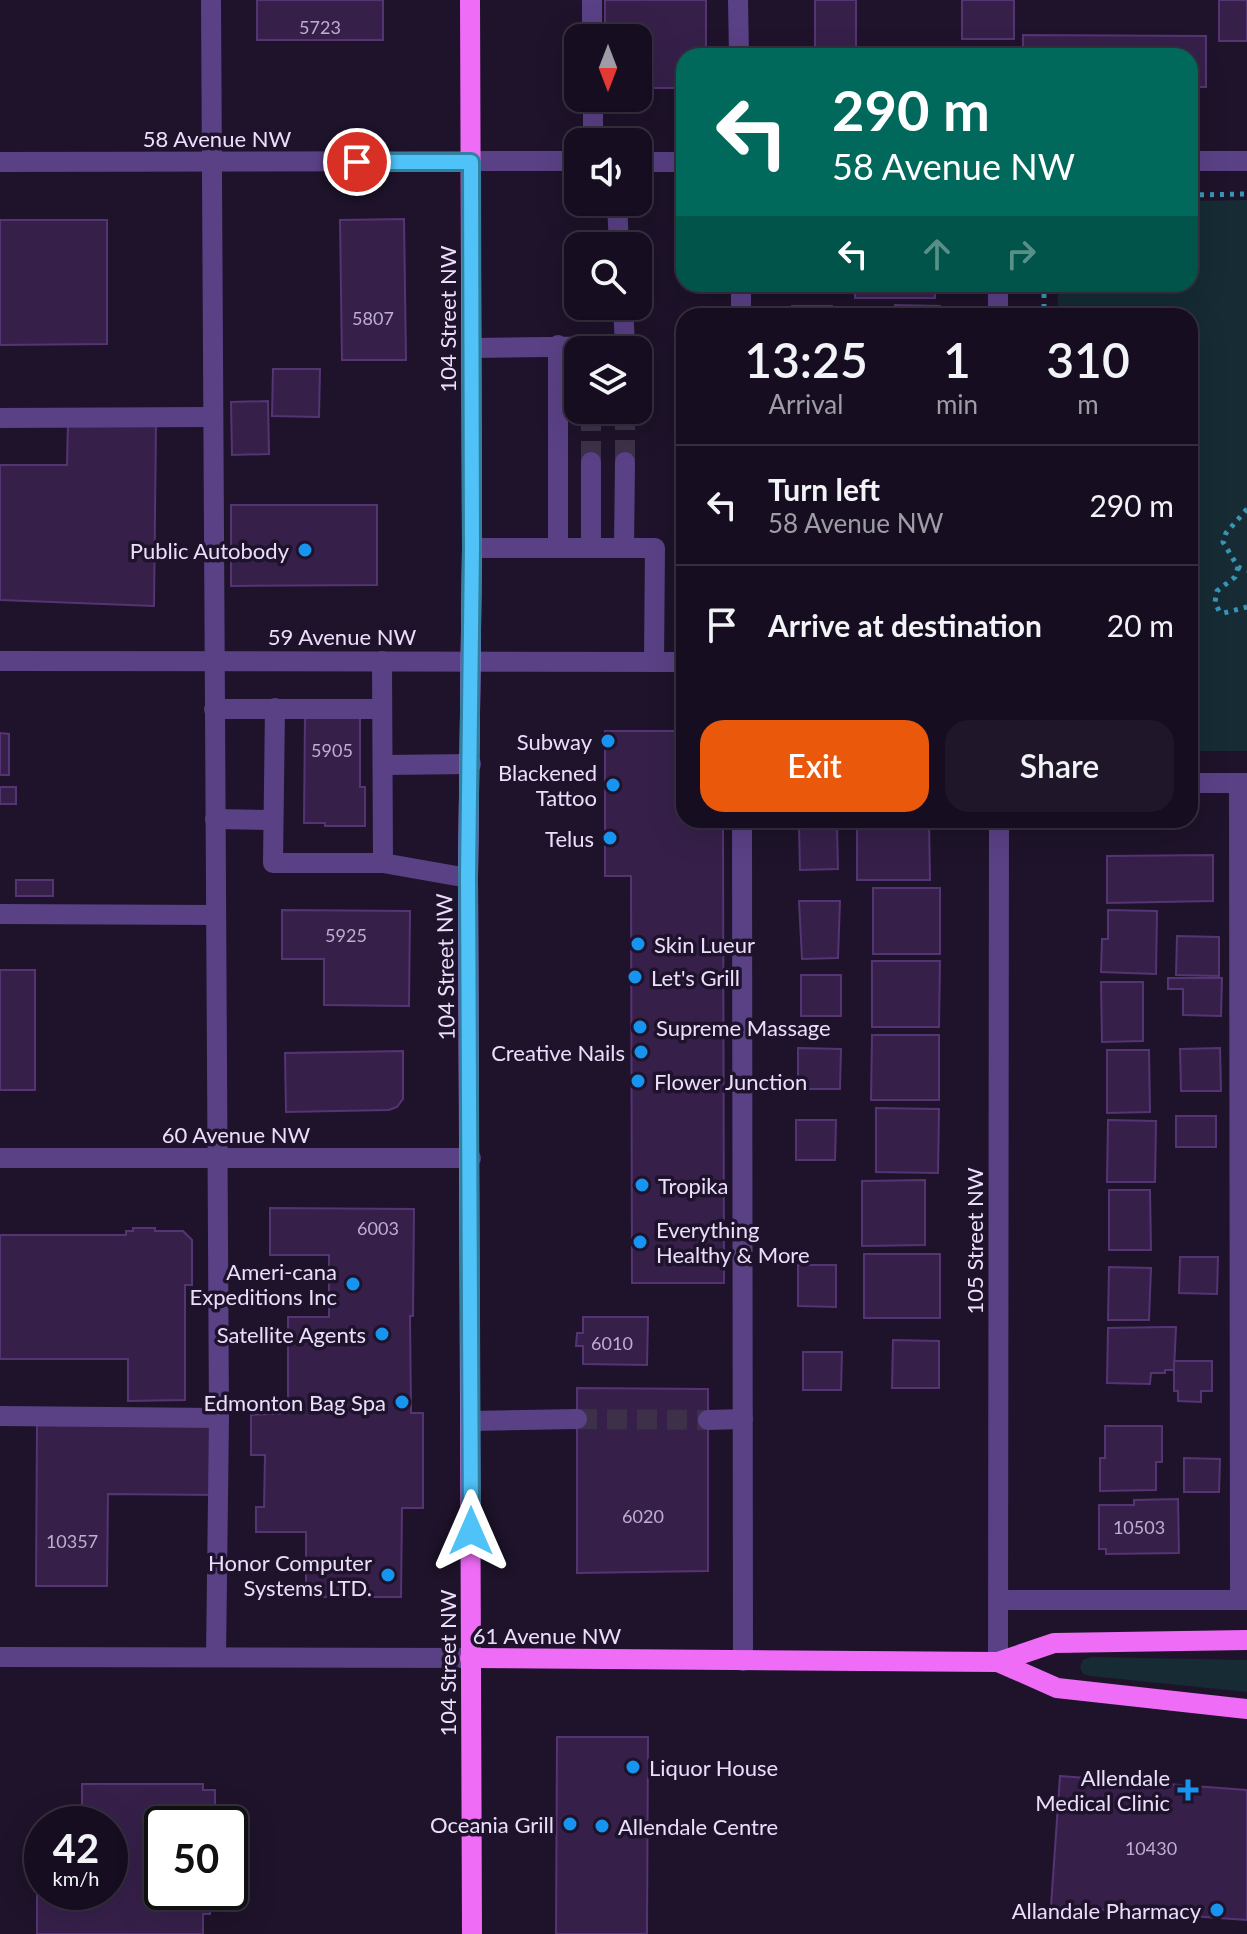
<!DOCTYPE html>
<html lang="en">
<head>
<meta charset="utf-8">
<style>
  body { margin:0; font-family:Lato,sans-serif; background:#1f1729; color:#f1f3f6; height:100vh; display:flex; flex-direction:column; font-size:30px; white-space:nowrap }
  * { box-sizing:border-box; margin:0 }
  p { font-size:26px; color:#9e9ca5 }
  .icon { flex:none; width:44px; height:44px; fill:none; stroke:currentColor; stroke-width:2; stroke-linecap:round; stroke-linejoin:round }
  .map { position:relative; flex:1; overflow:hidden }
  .side { position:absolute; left:676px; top:308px; width:522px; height:520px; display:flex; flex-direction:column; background:#160e20; border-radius:24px; box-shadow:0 8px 32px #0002,0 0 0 2px #352e3e }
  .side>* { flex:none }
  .top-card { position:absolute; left:676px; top:48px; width:522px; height:244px; border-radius:24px; box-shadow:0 8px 32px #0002,0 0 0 2px #352e3e; background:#00695c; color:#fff; overflow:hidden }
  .needle { width:52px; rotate:180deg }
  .tools { position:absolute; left:564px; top:24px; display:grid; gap:16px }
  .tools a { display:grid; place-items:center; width:88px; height:88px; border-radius:16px; background:#160e20; box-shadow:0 8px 32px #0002,0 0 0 2px #352e3e; font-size:40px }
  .speed { position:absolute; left:24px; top:1806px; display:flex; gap:16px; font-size:40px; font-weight:700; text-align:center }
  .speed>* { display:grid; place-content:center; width:104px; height:104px; border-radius:50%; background:#160e20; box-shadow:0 8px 32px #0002,0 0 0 2px #352e3e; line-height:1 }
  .speed small { font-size:20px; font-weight:400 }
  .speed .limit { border:4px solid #111; border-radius:12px; background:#fff; color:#111 }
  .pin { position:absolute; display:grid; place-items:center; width:68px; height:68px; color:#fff; margin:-34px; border:4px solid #fff; border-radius:50%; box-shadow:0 2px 8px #0007 }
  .me { position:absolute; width:88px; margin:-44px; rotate:0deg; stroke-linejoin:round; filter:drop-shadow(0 0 6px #0008) }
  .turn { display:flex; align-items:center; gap:28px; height:168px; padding:0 24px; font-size:36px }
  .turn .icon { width:104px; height:104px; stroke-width:2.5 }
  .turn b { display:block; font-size:56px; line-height:68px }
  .lanes { display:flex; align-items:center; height:76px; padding:0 24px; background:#0003; justify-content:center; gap:40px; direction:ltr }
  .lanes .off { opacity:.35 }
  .eta { display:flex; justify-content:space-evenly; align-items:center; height:136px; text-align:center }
  .eta b { font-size:48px; font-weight:600; line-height:56px }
  .cta { display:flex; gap:16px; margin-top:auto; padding:16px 24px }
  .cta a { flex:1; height:92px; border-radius:24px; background:#ea580c; color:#fff; font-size:32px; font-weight:600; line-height:92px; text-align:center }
  .cta a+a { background:#1f1729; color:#f1f3f6 }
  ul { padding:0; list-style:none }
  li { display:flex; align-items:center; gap:24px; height:120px; padding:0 24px; border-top:2px solid #352e3e }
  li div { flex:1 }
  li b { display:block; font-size:30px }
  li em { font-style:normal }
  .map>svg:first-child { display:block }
  .green { fill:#162b34 }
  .building { fill:#36204a; stroke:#553474; stroke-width:2 }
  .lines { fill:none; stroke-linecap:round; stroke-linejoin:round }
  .minor-tunnel { stroke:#3d314a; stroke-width:20; stroke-dasharray:20 10; stroke-linecap:butt }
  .path { stroke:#3995b6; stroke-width:5; stroke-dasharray:4 6; stroke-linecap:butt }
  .minor { stroke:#5a4186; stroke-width:20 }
  .major { stroke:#ef6cf6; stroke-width:20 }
  .route-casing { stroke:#337fa1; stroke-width:20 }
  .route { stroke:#4fc3f7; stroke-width:14 }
  .poi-dot { fill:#1694f0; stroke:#1e132a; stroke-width:3 }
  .labels { text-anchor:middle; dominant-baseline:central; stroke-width:7; stroke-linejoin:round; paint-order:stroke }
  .number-label { font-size:18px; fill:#beaed0 }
  .street-label { font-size:22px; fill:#ebdefd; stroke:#1e132a }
  .poi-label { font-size:22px; fill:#ebdefd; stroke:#1e132a; text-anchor:end }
</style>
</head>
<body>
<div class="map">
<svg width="1247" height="1934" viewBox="0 0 1247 1934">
  <rect width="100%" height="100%" fill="#1e132a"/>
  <g class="green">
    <path d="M1247,200V751H1190V316H1058V284H1190V201Z"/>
    <path d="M1091,1657L1247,1660V1692L1090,1676L1083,1674L1080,1667L1083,1660Z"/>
  </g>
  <g class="building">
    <rect x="257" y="0" width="126" height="40"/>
    <path d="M605,0H706V56H684V88H638V38H605Z"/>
    <rect x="815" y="0" width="41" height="56"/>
    <rect x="962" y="0" width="52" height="39"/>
    <rect x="1219" y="0" width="28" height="41"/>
    <path d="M1023,35L1206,36V87H1190V56H1023Z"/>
    <path d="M404,219L406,360H342L340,220Z"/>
    <path d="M0,220H107V344L0,345Z"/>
    <rect x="855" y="284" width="80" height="14"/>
    <path d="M895,305L940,306V316H895Z"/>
    <rect x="792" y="306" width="40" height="10"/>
    <path d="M273,369H320L319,417L272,416Z"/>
    <path d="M268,401L269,454L232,455L231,402Z"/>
    <path d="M68,422L156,423L154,606L0,600V465H67Z"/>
    <path d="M231,505H377V585L231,586Z"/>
    <path d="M305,714H360V787H365V826H325V823H304Z"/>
    <path d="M605,731H684V820H723L724,1283H632L631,876H605Z"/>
    <path d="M0,733L9,734V775H0Z"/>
    <rect x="0" y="787" width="16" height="17"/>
    <path d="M857,820H929L930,880H857Z"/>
    <path d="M799,825H837L838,869L800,870Z"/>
    <path d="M1213,855V901L1107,903V856Z"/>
    <rect x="16" y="880" width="37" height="16"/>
    <rect x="873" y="888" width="67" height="66"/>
    <path d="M799,901H840L838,958L802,959Z"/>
    <path d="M282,910L410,911L409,1006L324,1005V959H282Z"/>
    <path d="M1108,910L1157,911L1156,974L1101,972L1102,939H1108Z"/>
    <path d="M1177,936L1219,937V976L1176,975Z"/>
    <path d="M872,961H940L939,1027H872Z"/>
    <rect x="0" y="970" width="35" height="120"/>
    <rect x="801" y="975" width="40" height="41"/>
    <path d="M1168,978H1222L1221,1016L1183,1015V989H1168Z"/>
    <path d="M1101,982H1143V1041L1102,1042Z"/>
    <path d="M872,1035H939V1100H871Z"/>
    <path d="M798,1048L841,1049L840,1089H798Z"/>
    <path d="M1220,1048L1221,1091H1181L1180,1049Z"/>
    <path d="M1107,1050H1149L1150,1112L1107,1113Z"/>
    <path d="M403,1051V1099L397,1107L389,1110L286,1112L285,1053Z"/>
    <path d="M876,1108L939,1109L938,1173L876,1172Z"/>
    <rect x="1176" y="1116" width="40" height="31"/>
    <path d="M796,1120H836L835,1160H796Z"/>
    <path d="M1108,1120L1156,1121L1155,1182H1107Z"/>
    <path d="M925,1180V1245L862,1246V1181Z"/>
    <path d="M1109,1190H1150L1151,1250H1109Z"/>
    <path d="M270,1208L414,1209L413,1316H410L411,1413H423V1508H402L401,1597H306V1532H256V1507H264L265,1455H251V1415L288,1413V1317H329V1255H270Z"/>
    <path d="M133,1228H155V1231H183L192,1240V1285H185V1400L128,1401V1359H0V1235H126V1231H133Z"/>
    <rect x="864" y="1254" width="76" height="64"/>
    <path d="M1180,1257H1218L1217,1294L1179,1293Z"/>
    <path d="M798,1265H836V1307L798,1306Z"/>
    <path d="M1109,1267L1151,1268L1149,1320H1108Z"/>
    <path d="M583,1317H648L647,1365L583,1364V1346H576L577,1333H583Z"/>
    <path d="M1165,1327H1176L1174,1370H1165V1373H1151L1150,1384L1107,1383L1108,1328Z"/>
    <path d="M893,1340L939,1341V1388H892Z"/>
    <path d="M803,1352H842L841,1390H803Z"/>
    <path d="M1174,1361H1212V1391H1201V1402L1178,1401V1391H1174Z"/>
    <path d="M577,1388L708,1389V1571L577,1573Z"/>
    <path d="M37,1425L217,1426V1495L108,1494L107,1586H36Z"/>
    <path d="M1105,1426H1162V1462H1156V1490L1100,1491V1458H1105Z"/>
    <path d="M1184,1458L1220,1459L1219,1492H1184Z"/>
    <path d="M1178,1499L1179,1553L1106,1554V1549H1099V1505H1134V1500Z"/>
    <path d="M557,1737H648L647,1934H556Z"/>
    <path d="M1060,1776L1247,1790V1920L1051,1906Z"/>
    <path d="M82,1784H203V1790H215V1817H207V1824H162V1892H203V1900H210V1914H203V1934H37V1895H82V1892H110V1824H82Z"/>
  </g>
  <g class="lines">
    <g class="minor-tunnel">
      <path d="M625,410V462"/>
      <path d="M591,411V462"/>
      <path d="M577,1419L708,1420"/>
    </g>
    <g class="path">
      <path d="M1190,195L1247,194"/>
      <path d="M1044,284V316"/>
      <path d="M1247,509L1226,533L1223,542L1238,567L1247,571"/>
      <path d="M1238,567L1235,577L1217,591L1215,602L1219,611L1224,613L1247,607"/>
    </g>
    <g class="minor">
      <path d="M211,0L219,1418L216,1657"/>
      <path d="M592,0V38"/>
      <path d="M738,0L739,56"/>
      <path d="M593,98V142"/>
      <path d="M1190,161H1247"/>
      <path d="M0,162L578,161"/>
      <path d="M638,162H684"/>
      <path d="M617,202L619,246"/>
      <path d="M741,284V316"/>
      <path d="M998,284V316"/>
      <path d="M558,345V548"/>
      <path d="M472,348L625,346L623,306"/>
      <path d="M591,410V411"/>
      <path d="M0,418L212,417"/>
      <path d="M591,462V547"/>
      <path d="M624,547L625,462"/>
      <path d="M472,548H655L654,662"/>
      <path d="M0,661L684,662"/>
      <path d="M382,661L383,863"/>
      <path d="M275,708L273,863H383L468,878"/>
      <path d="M214,709H382"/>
      <path d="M384,765L471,764"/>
      <path d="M1190,783H1247"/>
      <path d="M1239,783L1240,1600"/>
      <path d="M215,819L273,820"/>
      <path d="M742,820L743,1661"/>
      <path d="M0,914L216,915"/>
      <path d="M0,1158H471"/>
      <path d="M0,1416L219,1418"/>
      <path d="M708,1420L743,1419"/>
      <path d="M471,1421L577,1419"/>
      <path d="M998,1600H1247"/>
      <path d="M0,1657L470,1658"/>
      <path d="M998,1662L999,820"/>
    </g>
    <g class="major">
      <path d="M470,0L472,548L468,878L472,1934"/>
      <path d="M470,1658L998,1662L1054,1643L1247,1640"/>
      <path d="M998,1662L1057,1688L1247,1709"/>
    </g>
  </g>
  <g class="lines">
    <g class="route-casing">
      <path id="route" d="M357,162H471L472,548L468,878L471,1531"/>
    </g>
    <use href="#route" class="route"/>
  </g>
  <g class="poi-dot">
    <circle cx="305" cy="550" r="8"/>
    <circle cx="608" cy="741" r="8"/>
    <circle cx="613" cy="785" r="8"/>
    <circle cx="610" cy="838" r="8"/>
    <circle cx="638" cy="944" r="8"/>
    <circle cx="635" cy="977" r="8"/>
    <circle cx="640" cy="1027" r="8"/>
    <circle cx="641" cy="1052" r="8"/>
    <circle cx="638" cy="1081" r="8"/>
    <circle cx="642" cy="1185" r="8"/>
    <circle cx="640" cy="1242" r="8"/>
    <circle cx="353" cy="1284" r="8"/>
    <circle cx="382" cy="1334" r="8"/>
    <circle cx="402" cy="1402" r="8"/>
    <circle cx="388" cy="1575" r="8"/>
    <circle cx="633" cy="1767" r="8"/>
    <path d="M1184 1778h8v8h8v8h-8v8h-8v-8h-8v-8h8z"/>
    <circle cx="570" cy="1824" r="8"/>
    <circle cx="602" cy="1826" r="8"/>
    <circle cx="1217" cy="1910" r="8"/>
  </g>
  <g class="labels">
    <g class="number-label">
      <text x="320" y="27">5723</text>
      <text x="373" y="318">5807</text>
      <text x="332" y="750">5905</text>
      <text x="346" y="935">5925</text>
      <text x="378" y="1228">6003</text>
      <text x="612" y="1343">6010</text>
      <text x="643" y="1516">6020</text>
      <text x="1139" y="1527">10503</text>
      <text x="72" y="1541">10357</text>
      <text x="1151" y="1848">10430</text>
    </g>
    <g class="street-label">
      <text x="217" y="138">58 Avenue NW</text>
      <text transform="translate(447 319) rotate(-90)">104 Street NW</text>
      <text x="342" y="636">59 Avenue NW</text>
      <text transform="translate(445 967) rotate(-91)">104 Street NW</text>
      <text x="236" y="1134">60 Avenue NW</text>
      <text transform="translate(974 1241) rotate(-90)">105 Street NW</text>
      <text x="547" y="1635">61 Avenue NW</text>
      <text transform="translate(447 1663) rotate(-90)">104 Street NW</text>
    </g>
    <g class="poi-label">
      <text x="289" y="550">Public Autobody</text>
      <text x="592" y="741">Subway</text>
      <text x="597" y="772">Blackened<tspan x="597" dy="25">Tattoo</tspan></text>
      <text x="594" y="838">Telus</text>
      <text x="654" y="944" text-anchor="start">Skin Lueur</text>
      <text x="651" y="977" text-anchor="start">Let's Grill</text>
      <text x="656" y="1027" text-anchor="start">Supreme Massage</text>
      <text x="625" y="1052">Creative Nails</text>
      <text x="654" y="1081" text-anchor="start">Flower Junction</text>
      <text x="658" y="1185" text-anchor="start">Tropika</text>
      <text x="656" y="1229" text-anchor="start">Everything<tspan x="656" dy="25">Healthy &amp; More</tspan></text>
      <text x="337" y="1271">Ameri-cana<tspan x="337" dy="25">Expeditions Inc</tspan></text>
      <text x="366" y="1334">Satellite Agents</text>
      <text x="386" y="1402">Edmonton Bag Spa</text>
      <text x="372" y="1562">Honor Computer<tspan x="372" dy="25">Systems LTD.</tspan></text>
      <text x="649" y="1767" text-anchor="start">Liquor House</text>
      <text x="1170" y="1777">Allendale<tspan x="1170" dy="25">Medical Clinic</tspan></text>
      <text x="554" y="1824">Oceania Grill</text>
      <text x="618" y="1826" text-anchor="start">Allendale Centre</text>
      <text x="1201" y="1910">Allandale Pharmacy</text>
    </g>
  </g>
</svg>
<div class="tools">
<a><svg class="needle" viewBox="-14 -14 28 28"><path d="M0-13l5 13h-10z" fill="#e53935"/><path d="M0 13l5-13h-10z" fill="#9e9ca5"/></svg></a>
<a><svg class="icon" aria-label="sound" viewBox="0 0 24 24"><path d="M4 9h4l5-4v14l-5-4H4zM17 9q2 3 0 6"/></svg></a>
<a><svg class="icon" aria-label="search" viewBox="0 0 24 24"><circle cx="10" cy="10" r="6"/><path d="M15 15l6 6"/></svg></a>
<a><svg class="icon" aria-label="layers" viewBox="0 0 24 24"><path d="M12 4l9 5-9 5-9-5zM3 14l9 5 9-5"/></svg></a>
</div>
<div class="speed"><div>42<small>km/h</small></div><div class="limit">50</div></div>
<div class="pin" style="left:357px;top:162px;background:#d93025"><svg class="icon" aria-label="arrive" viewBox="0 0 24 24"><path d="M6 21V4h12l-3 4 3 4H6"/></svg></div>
<svg class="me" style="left:471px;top:1531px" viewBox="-20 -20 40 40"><path d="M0-17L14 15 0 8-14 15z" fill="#4fc3f7" stroke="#fff" stroke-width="4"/></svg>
<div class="top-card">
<div class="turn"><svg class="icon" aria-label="left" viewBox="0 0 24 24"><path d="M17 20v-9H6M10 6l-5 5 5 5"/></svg><div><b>290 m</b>58 Avenue NW</div></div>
<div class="lanes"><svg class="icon" aria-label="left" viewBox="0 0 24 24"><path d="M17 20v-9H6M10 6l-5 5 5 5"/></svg><svg class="icon off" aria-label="ahead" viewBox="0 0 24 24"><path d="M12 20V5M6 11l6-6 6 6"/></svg><svg class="icon off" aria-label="right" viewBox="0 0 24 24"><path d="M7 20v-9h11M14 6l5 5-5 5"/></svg></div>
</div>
<section class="side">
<div class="eta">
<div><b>13:25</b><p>Arrival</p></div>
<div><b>1</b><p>min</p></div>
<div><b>310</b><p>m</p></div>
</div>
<ul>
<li><svg class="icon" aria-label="left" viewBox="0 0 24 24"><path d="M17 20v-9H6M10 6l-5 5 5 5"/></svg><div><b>Turn left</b><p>58 Avenue NW</p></div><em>290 m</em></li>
<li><svg class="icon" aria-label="arrive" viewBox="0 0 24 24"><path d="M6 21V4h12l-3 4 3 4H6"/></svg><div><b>Arrive at destination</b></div><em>20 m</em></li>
</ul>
<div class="cta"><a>Exit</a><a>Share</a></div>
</section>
</div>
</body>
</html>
